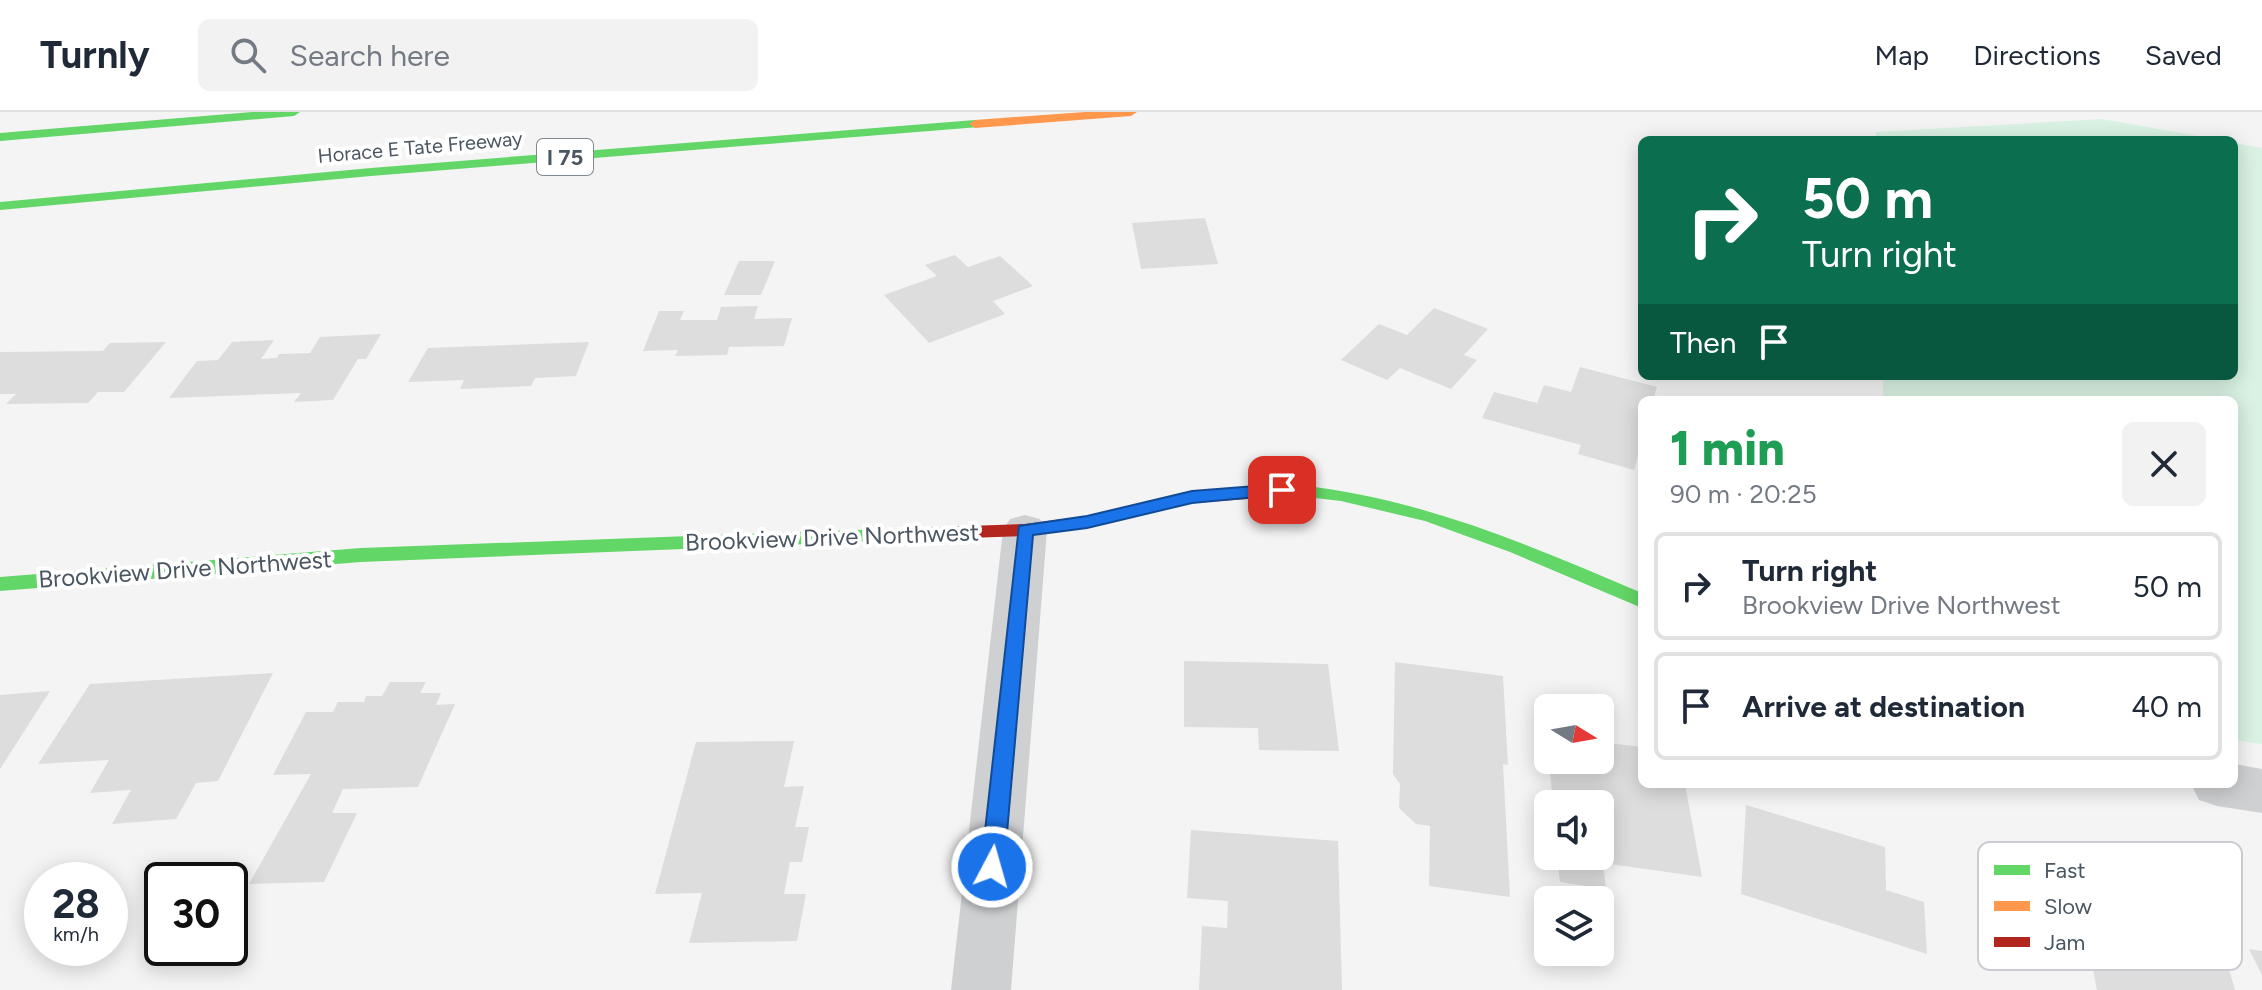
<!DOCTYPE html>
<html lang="en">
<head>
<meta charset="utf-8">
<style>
  body { margin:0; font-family:Figtree,sans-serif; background:#f2f2f3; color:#1f2937; height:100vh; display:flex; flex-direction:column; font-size:30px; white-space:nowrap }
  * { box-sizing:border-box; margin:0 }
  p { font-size:26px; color:#747a83 }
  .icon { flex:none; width:44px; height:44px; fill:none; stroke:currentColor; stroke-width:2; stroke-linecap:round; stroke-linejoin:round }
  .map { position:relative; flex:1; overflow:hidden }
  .drawer { position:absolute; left:1638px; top:284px; width:600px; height:392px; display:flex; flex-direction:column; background:#fff; border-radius:12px; box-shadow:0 4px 20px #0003 }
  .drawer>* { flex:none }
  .guide { position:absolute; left:1638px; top:24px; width:600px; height:244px; border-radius:12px; box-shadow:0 4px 20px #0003; background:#0b6e4f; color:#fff; overflow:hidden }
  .needle { width:52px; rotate:101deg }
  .tools { position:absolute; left:1534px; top:582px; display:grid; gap:16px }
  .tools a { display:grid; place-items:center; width:80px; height:80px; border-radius:12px; background:#fff; box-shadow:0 4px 20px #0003; font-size:40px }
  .speed { position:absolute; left:24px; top:750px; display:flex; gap:16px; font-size:40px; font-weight:700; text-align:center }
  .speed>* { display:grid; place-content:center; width:104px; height:104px; border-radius:50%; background:#fff; box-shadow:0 4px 20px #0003; line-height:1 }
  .speed small { font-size:20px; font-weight:400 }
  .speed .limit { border:4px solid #111; border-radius:12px; background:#fff; color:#111 }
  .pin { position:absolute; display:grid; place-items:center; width:68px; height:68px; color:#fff; margin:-34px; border-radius:16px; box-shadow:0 4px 12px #0006 }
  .me { position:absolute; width:88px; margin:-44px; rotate:6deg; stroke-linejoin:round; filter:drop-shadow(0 0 6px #0008) }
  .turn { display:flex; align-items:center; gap:28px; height:168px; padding:0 32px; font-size:36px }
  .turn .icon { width:104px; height:104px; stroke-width:2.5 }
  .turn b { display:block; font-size:56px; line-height:68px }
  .then { display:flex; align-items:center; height:76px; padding:0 32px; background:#0003; gap:16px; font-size:30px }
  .round { display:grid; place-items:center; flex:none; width:84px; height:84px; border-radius:12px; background:#f2f2f3 }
  .head { display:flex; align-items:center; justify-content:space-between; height:136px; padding:0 32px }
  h1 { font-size:48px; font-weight:800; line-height:60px; color:#1e9e55 }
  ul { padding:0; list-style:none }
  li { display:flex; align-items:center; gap:24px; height:108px; margin:0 16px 12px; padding:0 16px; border:4px solid #e0e1e3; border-radius:12px }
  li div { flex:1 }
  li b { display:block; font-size:30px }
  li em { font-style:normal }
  header { display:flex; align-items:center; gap:48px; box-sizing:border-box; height:112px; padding:0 40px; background:#fff; border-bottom:2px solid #e0e1e3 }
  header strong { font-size:38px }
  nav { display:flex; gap:44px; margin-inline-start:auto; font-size:28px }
  .search { width:560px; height:72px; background:#f2f2f3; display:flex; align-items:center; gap:20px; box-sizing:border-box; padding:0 28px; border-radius:12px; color:#747a83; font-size:30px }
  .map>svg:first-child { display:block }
  .green { fill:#d9f2e3 }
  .building { fill:#ddddde }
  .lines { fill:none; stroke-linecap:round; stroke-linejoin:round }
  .street { fill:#ced0d2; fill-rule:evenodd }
  .fast { fill:#63d668; fill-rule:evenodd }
  .slow { fill:#ff974d; fill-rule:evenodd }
  .jam { fill:#b3261e; fill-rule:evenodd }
  .route { fill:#1a73e8; stroke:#114b97; stroke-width:2 }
  .labels { text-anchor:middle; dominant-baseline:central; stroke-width:8; stroke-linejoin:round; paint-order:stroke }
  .far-street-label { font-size:20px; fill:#4a5661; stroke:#fff }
  .shield { fill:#fff; stroke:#808990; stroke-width:2 }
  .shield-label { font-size:22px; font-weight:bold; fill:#4a5661 }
  .street-label { font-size:24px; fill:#4a5661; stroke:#fff }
  .key { fill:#fff; stroke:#c9ccd0; stroke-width:2 }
  .key-label { font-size:22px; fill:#4a5661 }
</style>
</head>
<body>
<header>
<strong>Turnly</strong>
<div class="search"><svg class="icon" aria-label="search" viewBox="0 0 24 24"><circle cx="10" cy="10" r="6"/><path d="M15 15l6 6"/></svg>Search here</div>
<nav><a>Map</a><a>Directions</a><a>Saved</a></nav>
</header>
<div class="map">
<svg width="2262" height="878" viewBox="0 0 2262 878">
  <rect width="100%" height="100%" fill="#f4f4f4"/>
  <g class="green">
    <path d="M2102,7L2220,28H1876V20Z"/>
    <path d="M2234,31L2262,36V632L2234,628V288H1883V264H2234Z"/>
  </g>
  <g class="building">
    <path d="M1205,106L1218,152L1141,157L1132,111Z"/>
    <path d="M955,143L968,155L1000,144L1033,174L993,189L1005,202L929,231L884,183L937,164L925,153Z"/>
    <path d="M739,149H775L761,183H724Z"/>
    <path d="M758,194L754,207L792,206L784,234L729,235L727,243L675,244L678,238L643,239L659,199H684L680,208H717L721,195Z"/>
    <path d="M1434,196L1488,217L1464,243L1477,248L1451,277L1400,256L1387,268L1341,248L1379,212L1407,223Z"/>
    <path d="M381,222L366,247H358L333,288L294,290L301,281L169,286L197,249L218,248L232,230L274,228L261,247L277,246L279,242L310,241L320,225Z"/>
    <path d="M166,230L124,280H98L88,291L6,292L16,282H0V240L103,239L110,231Z"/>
    <path d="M589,230L576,264L535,266L531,274L460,277L464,268L408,270L428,236Z"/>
    <path d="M1580,255L1657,275L1653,288H1642V329L1634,358L1578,342L1581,333L1482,306L1494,280L1537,291L1544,273L1571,280Z"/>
    <path d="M1184,549L1328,552L1339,639L1259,638L1258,616L1184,615Z"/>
    <path d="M1395,550L1503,564L1508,653L1503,652L1510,785L1429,774L1430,714L1416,712L1399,696L1400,672L1393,662Z"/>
    <path d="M273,561L218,669L196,671L176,707L112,712L131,678L90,681L109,648L38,652L90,572Z"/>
    <path d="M390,570H426L420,581H441L436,593L455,592L418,675L343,677L332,701H357L324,770L249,772L311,662L273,663L306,600H333L338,590H364L366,584H382Z"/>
    <path d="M50,579L0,657V583Z"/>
    <path d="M794,629L784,675L804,674L795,715H809L802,750H790L784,782H806L797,829L689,831L702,781L655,782L696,630Z"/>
    <path d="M1600,630L1642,635V672H1685L1702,765L1603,751L1606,777L1560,770L1557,744H1600V692H1553L1549,648H1600Z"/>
    <path d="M1746,693L1885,735L1886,778L1924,790L1927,842L1741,782Z"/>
    <path d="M1191,718L1338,729L1342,878H1199L1202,814L1227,816L1228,789L1187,786Z"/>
    <path d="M2082,804L2225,844L2235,878H2097Z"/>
    <path d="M2249,837L2262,839V863Z"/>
  </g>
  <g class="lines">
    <g class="street">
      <path d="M1025,403L1040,407L1047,418L1011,878H951L1003,418L1010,407Z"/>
      <path d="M2234,652L2262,657V701L2217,694L2199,688L2191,672H2234Z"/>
    </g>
    <g class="fast">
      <path d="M252,0H300L294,4L0,29V21Z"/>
      <path d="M975,8L979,9V15L371,64L0,98V90L371,56Z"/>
      <path d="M1296,373C1419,385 1529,433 1642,481V496L1510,440L1425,409L1341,389L1290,383L1287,379L1290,375Z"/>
      <path d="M883,417L892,423L883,429L361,450L0,479V465L361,436Z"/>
    </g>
    <path class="slow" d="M1085,0H1137L1131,4L975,16L969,12L975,8Z"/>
    <path class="jam" d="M1296,373L1302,375L1305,379L1302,383L1192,391L1087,416L1025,424L883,429L874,423L883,417L1025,412L1087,404L1192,379Z"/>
  </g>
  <path class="route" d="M1282,372L1288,374L1290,378L1288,382L1192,391L1087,416L1033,423L1004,755L1000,763L992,766L984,763L981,755L1019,414L1087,404L1192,379Z"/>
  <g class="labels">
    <g class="far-street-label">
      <text transform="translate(420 35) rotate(-5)">Horace E Tate Freeway</text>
    </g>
    <rect class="shield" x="537" y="27" width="56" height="36" rx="6"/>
    <g class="shield-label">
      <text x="565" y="45">I 75</text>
    </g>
    <g class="street-label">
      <text transform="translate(832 425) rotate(-2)">Brookview Drive Northwest</text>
      <text transform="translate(185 457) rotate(-4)">Brookview Drive Northwest</text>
    </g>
  </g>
  <rect x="1978" y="730" width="264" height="128" rx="12" class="key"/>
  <rect x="1994" y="753" width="36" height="10" fill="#63d668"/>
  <rect x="1994" y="789" width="36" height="10" fill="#ff974d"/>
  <rect x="1994" y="825" width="36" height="10" fill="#b3261e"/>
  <g class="key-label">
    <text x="2044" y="766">Fast</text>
    <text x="2044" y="802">Slow</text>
    <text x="2044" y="838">Jam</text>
  </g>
</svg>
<div class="tools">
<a><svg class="needle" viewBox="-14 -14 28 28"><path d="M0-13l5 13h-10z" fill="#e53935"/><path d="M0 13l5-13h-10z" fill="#747a83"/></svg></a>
<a><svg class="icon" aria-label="sound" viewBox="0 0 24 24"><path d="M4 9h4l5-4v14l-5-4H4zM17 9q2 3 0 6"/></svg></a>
<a><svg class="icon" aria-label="layers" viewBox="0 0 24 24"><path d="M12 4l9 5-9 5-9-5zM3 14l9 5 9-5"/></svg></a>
</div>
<div class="speed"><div>28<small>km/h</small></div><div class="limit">30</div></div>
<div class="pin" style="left:1282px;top:378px;background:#d93025"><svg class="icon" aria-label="arrive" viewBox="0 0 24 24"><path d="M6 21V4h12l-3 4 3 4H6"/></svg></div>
<svg class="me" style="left:992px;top:755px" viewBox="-20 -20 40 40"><circle r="17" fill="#1a73e8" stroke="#fff" stroke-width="3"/><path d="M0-11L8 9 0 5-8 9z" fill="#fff"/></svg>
<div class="guide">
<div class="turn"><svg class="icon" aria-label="right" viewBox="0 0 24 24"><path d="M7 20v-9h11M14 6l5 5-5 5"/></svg><div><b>50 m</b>Turn right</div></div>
<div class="then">Then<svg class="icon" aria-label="arrive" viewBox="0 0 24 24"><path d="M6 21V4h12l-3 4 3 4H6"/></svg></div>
</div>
<section class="drawer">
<div class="head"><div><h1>1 min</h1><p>90 m · 20:25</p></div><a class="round"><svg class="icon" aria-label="close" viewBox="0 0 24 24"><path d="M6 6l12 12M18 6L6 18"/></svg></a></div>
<ul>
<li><svg class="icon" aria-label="right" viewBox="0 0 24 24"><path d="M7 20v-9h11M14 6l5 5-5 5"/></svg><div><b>Turn right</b><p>Brookview Drive Northwest</p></div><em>50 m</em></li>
<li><svg class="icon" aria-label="arrive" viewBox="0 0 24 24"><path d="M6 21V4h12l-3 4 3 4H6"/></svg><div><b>Arrive at destination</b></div><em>40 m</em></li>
</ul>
</section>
</div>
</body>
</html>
